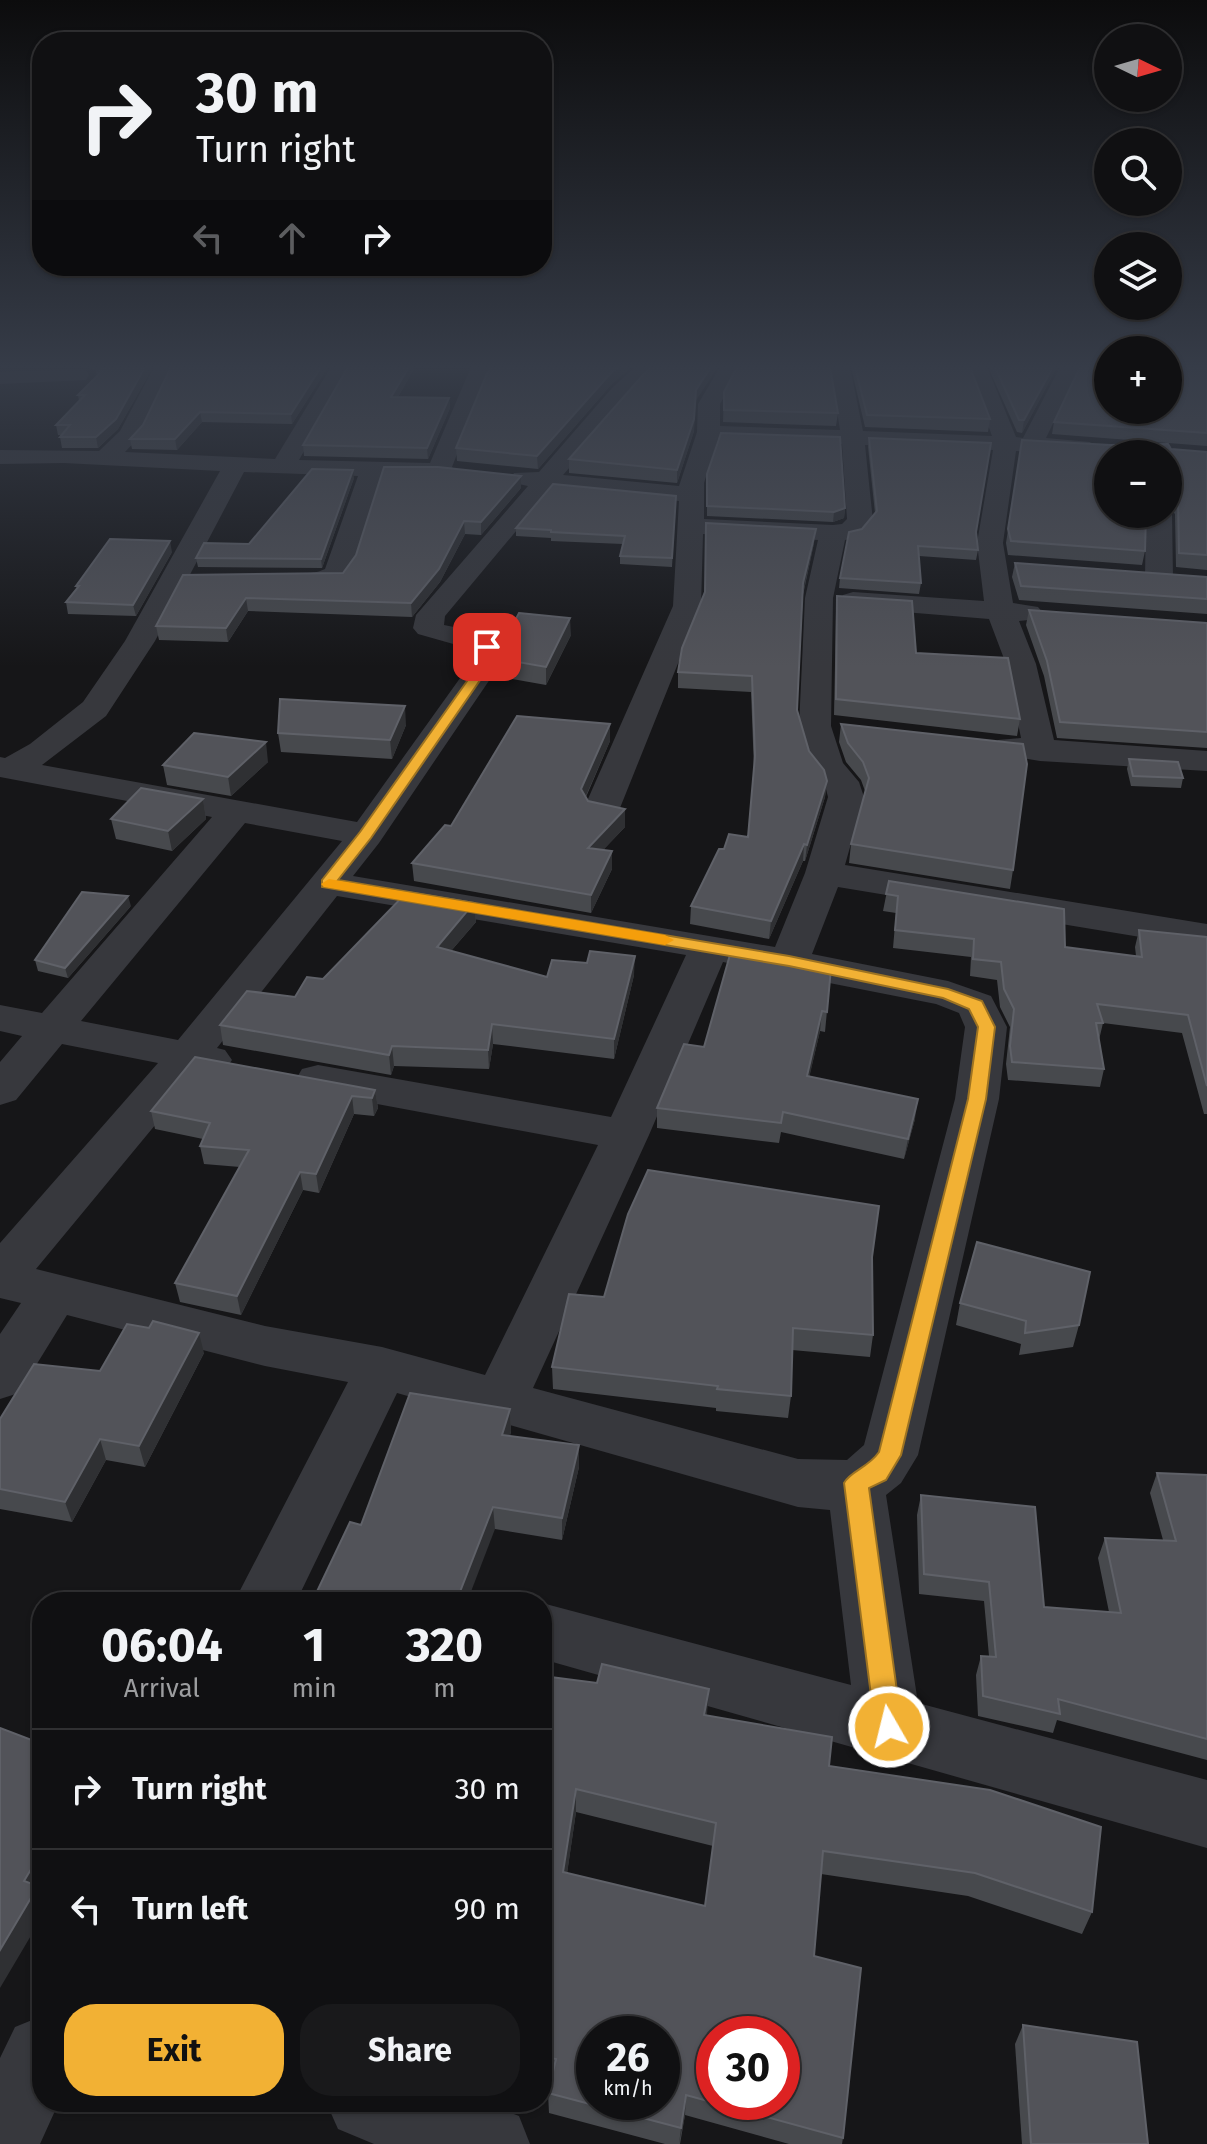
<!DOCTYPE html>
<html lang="en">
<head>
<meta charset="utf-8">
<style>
  body { margin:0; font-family:"Fira Sans",sans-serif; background:#19191b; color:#f1f3f6; height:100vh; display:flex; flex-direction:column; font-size:30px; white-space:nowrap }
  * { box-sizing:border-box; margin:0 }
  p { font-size:26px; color:#9c9d9f }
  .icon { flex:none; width:44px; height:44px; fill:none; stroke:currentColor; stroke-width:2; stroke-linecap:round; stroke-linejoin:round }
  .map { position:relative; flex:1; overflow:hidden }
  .drawer { position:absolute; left:32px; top:1592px; width:520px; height:520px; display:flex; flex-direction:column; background:#101012; border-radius:32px; box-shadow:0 2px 6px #0004,0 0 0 2px #303032 }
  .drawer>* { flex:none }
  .top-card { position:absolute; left:32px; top:32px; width:520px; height:244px; border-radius:32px; box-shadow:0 2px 6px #0004,0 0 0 2px #303032; background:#101012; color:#f1f3f6; overflow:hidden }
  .needle { width:52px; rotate:95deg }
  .fabs { position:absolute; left:1094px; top:24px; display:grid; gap:16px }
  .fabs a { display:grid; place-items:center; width:88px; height:88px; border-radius:50%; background:#101012; box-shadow:0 2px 6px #0004,0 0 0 2px #303032; font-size:40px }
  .speed { position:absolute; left:576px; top:2016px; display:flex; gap:16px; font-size:40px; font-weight:700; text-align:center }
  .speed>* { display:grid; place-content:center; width:104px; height:104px; border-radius:50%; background:#101012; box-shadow:0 2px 6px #0004,0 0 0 2px #303032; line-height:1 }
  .speed small { font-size:20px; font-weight:400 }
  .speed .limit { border:12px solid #d22; background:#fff; color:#111 }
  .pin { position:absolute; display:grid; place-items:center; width:68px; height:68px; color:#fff; margin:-34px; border-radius:16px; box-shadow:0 4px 12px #0006 }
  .me { position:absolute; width:88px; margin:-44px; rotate:352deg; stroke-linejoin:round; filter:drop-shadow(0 0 6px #0008) }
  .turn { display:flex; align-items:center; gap:28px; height:168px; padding:0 32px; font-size:36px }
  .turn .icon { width:104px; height:104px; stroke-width:2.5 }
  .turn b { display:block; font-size:56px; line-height:68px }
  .lanes { display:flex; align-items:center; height:76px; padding:0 32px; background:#0003; justify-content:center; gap:40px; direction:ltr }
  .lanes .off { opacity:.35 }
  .eta { display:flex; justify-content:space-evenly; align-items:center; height:136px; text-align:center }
  .eta b { font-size:48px; font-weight:700; line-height:56px }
  .primary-button { display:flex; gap:16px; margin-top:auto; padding:16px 32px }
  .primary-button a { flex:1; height:92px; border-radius:32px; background:#f2b134; color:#111; font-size:32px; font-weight:700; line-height:92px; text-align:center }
  .primary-button a+a { background:#19191b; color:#f1f3f6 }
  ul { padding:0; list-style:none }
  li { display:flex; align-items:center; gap:24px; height:120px; padding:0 32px; border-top:2px solid #303032 }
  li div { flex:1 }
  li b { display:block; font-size:30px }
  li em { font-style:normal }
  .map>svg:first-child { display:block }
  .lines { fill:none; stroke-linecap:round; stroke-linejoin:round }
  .minor { fill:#37383d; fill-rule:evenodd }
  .wall { fill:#47494d; fill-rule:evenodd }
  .shaded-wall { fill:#2f3033 }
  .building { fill:#525359; stroke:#5f6168; stroke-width:2; fill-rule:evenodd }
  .route { fill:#f2b134; stroke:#9d7322; stroke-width:2 }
  .slow { fill:#f59e0b }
</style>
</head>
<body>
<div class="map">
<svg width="1207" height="2144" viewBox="0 0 1207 2144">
  <rect width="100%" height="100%" fill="#161618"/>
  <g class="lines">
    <g class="minor">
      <path d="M154,367H174L142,434L125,452L275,459L331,367H351L299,460L430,463L471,367H491L452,467L455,471L452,476L382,477L351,574C336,596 293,593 270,587L266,581L270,575C288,571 309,577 325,569L358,476L244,472L155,641L106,716L42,765L357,822L473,660L471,649L418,634L413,628L416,615L528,486L514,483L511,478L514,473L539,472L612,388L635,367H657L563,475L679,486L697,432L698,404L720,367H740L720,404V426L840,430L830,367H850L863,431L992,436L967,367H987L1016,437L1023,438L1060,367H1080L1046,438L1090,442L1094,447L1090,452L1082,454L1016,451L1003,543L1013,603L1038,607L1043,613L1038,619L1019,621L1036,664L1054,740L1207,751V771L1040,761L998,754L993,747L998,740L1021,738L1006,664L989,619L843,607L839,601L843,595L853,592L984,601L977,543L993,450L865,445L873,521L859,537L845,540L833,598L831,726L843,763L859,782L864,797L845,865L1207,924V948L838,887L812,954L948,981L991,996L1007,1027L999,1099L918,1455L901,1483L886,1495L918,1703L1207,1780V1848L542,1659V1603L851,1685L830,1510L798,1507L397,1393L296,1602H234L348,1382L265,1366L67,1315L19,1393L0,1399V1334L21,1303L0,1298V1243L158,1063L62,1044L16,1100L0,1105V1062L22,1036L0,1031V1005L42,1013L212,817L0,777V757L5,758L30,744L83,702L125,641L220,471L64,463L0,464V450L99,451L120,431ZM718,439L842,444L847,519L842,524L833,525L704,519V483ZM552,488L679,501L673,606L584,808L589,816L602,819L615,816L620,808L701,606L703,534L818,540L805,598L799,726L810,766L825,785L828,797L805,873L775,947L353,876L379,843L503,660C500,629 470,631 444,625L445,616ZM245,823L342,841L178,1040L81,1021ZM337,896L686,955L611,1117L318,1065L302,1069L296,1079L302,1089L318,1093L598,1145L485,1375L382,1347L265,1326L36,1269L199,1072L210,1074L225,1070L232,1060L225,1050L217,1048ZM723,962L936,1004L959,1013L965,1027L955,1099L864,1445L847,1460L798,1459L533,1388L649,1135Z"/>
      <path d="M78,369L86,370L89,375L86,380L0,384V372Z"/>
      <path d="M1168,508L1172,514L1173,578L1169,584L1159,586L1149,584L1145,578L1146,514H1168Z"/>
      <path d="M42,2016V2102H59L40,2144H0V2058L15,2027Z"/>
      <path d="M326,2102H483L519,2116L530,2144H374L338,2129Z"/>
    </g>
  </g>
  <g class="wall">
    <path d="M89,367H153L118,429L98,448H62L60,437L61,435H58L56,425L79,401L78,395L97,375L95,369H90Z"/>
    <path d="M328,367L292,424L202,422L177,450L132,449L130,439L143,425Z"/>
    <path d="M348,367H415L398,397L449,398L450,408L428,459L304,456L303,445Z"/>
    <path d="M851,367H970L990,419L988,432L865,427Z"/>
    <path d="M988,367H1057L1022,433L1017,432Z"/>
    <path d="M1207,367V446L1052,434L1054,422Z"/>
    <path d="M610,386L538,469L457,461L456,448Z"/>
    <path d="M724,392L838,413L836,426L723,422Z"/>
    <path d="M695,402L694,431L677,483L569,473V459Z"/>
    <path d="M869,438L976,533L978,550L976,560L919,556L921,583L919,594L839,588L840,578L862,529L875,513L868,447Z"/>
    <path d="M1022,440L1207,452V570L1176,567L1175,514L1168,506V454H1108L1145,551L1142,565L1008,555L1006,543Z"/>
    <path d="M707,474L845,508L844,518L833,522L707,516Z"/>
    <path d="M354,478L322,568L198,567L196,558L249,544Z"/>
    <path d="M521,488L481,535L465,534L440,582L412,617L248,611L228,642L159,640L156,626L183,575L343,573Z"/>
    <path d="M676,496L672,567L620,564V556L623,544L551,541V538L516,536V528Z"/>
    <path d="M814,543L803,595L797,710L809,751L827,781L825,797L805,861H803L769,939L690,924L691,906L724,849L748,837L754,769L751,692L678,688V672Z"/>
    <path d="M172,552L136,616L68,614L66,602L77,589L76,586Z"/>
    <path d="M1015,563L1207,577V614L1019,600L1012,577Z"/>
    <path d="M837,596L916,653L1020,719L1017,736L834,715L836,611Z"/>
    <path d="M1029,610L1207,623V748L1057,738L1044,676L1026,625Z"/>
    <path d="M571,635L546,685L495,676V658Z"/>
    <path d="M610,724V741L586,797L588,801L625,809V827L603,850L612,851V869L591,913L414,881L412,863L451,826Z"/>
    <path d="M841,724L1013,870L1010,889L849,863L851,844L865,791L861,780L846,762L839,742Z"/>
    <path d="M406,725L392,759L281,752L278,733Z"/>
    <path d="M1129,759L1183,778L1181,788L1131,786L1127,769Z"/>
    <path d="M268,762L231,796L167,785L163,765Z"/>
    <path d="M203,799L206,819L172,851L116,839L111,819Z"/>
    <path d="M889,881L1065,947L1136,956L1135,947L1139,930L1207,937V1114H1204L1182,1033L1103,1023L1099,1040L1104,1069L1100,1087L1008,1080L1006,1064L1010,1027L1000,1007L997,980L970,976L971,957L893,948L896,913L883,911Z"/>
    <path d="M474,903L476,922L451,951L547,977L634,975L614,1059L493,1044L489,1069L394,1066L391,1075L223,1045L220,1025L295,997L323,979Z"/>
    <path d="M131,906L68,978L38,971L35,960Z"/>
    <path d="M775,956L774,963L831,968L825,1032L820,1031L809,1077L915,1119L904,1159L781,1132L779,1143L657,1128V1108Z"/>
    <path d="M375,1090L378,1108L374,1116L354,1114L319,1193L303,1190L241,1315L180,1302L175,1283L240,1167L204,1164L200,1146L203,1139L155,1129L151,1111Z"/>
    <path d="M872,1257L873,1335L870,1357L792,1350L791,1396L788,1418L716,1411V1408L553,1389L552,1367L604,1297Z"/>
    <path d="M960,1303L1079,1325L1073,1347L1019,1355L1021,1344L956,1325Z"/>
    <path d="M204,1353L145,1467L106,1460L72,1522L0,1509V1419L100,1371Z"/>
    <path d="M510,1409L511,1431L510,1436L579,1467L562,1540L495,1529L361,1525Z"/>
    <path d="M1157,1473L1207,1475V1760L1057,1720L1053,1733L978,1716L976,1675L981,1656H989L984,1601L919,1594L917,1515L921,1495L1044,1607L1109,1612L1098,1558L1105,1538L1163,1540L1150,1493Z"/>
    <path d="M542,1676L707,1715L829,1766L1092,1912L1082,1934L968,1896L821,1874L814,1956L843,2138L842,2144H789L685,2115L680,2144H665L549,2113L548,2093L551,2079L542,2077ZM576,1812L713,1846L705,1906L567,1873Z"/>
    <path d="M1023,2025L1148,2144H1022L1015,2044Z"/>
  </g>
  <g class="shaded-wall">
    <path d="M145,367H153L118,429L98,448L96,437Z"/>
    <path d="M321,367H328L292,424L291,414Z"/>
    <path d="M409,367H415L392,407L391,397Z"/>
    <path d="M618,367H632L610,386L538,469L537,456L610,374Z"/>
    <path d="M711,367H718L695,402L694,431L677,483V470L696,390Z"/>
    <path d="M1053,367H1057L1022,433L1024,420Z"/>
    <path d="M449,398L450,408L428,459L427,448Z"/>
    <path d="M200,412L202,422L177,450L175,439Z"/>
    <path d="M353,470L354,478L322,568L321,559Z"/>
    <path d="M521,476V488L481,535V522Z"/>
    <path d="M845,508L844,518L833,522L834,512Z"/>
    <path d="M464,521L465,534L440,582L412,617L411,603Z"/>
    <path d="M816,529L814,543L802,598L803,583Z"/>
    <path d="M170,541L172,552L136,616L133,605Z"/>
    <path d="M246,598L248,611L228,642L226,628Z"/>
    <path d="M570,618L571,635L546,685V667Z"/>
    <path d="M405,706L406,725L392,759L390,740Z"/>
    <path d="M610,724V741L581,807V789Z"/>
    <path d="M266,742L268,762L231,796L228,777Z"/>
    <path d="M827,781L825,797L805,861L807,845Z"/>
    <path d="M203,799L206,819L172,851L168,831Z"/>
    <path d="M625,809V827L588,866V848Z"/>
    <path d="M804,844L803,861L769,939L771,921Z"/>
    <path d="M612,851V869L591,913V895Z"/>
    <path d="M128,896L131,906L68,978L65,968Z"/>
    <path d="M474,903L476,922L438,966L437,947Z"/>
    <path d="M635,956L634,975L614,1059V1039Z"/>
    <path d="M822,1011L820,1031L805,1096L807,1076Z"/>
    <path d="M492,1024L493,1044L489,1069L488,1050Z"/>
    <path d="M392,1046L394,1066L391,1075L389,1055Z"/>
    <path d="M375,1090L378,1108L374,1116L372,1098Z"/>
    <path d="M352,1096L354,1114L319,1193L316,1174Z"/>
    <path d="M918,1099L915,1119L904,1159L908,1139Z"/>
    <path d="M300,1172L303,1190L241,1315L237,1296Z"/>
    <path d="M199,1333L204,1353L145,1467L139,1446Z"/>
    <path d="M510,1409L511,1431L504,1457L502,1435Z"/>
    <path d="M100,1439L106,1460L72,1522L65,1502Z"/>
    <path d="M579,1445V1467L562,1540V1518Z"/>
    <path d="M493,1507L495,1529L467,1602H456Z"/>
    <path d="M709,1689L707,1714L702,1739L704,1715Z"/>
    <path d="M576,1789V1812L564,1895L563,1872Z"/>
    <path d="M42,1851V1888L40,1890L42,1893V1917L0,1988V1950L24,1881Z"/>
    <path d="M686,2095L685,2115L679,2144L681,2128Z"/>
  </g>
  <g class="building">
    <path d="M106,367H145L116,419L96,437H60L70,425H56L85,395H78Z"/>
    <path d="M171,367H321L291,414L200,412L175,439H130L143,425Z"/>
    <path d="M348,367H409L391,397L449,398L427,448L303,445Z"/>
    <path d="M491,367H618L610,374L537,456L456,448L486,376Z"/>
    <path d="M650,367H711L696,390L694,419L677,470L569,459Z"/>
    <path d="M737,367H830L838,413L724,410V392Z"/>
    <path d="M855,367H970L990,419L867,415Z"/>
    <path d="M995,367H1053L1024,420H1019Z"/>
    <path d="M1080,367H1108V410H1168V367H1207V433L1054,422Z"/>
    <path d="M721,433L840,437L845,508L834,512L707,506V474Z"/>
    <path d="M869,438L991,443L976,532L978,550L918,546L921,583L840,578L849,532L862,529L877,511Z"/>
    <path d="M1022,440L1110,445L1168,444L1171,449L1207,452V555L1179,553L1178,500L1171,492L1168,497V454H1108V514H1146L1145,551L1011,541L1008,529Z"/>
    <path d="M384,467H438L521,476L481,522L464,521L439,569L411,603L246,598L226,628L156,626L183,575L343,573L356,555Z"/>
    <path d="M312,469L353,470L321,559L196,558L204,543L249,544Z"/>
    <path d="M553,484L676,496L672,558L620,556L625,536L551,532V530L516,528Z"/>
    <path d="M706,523L816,529L803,583L797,710L809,751L824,770L827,781L807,845L804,844L771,921L691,906L719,849H724L729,834L748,837L755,756L752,676L678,672L682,648L705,592Z"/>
    <path d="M110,539L170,541L133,605L66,602L79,586H76Z"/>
    <path d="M1015,563L1207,577V599L1021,586Z"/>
    <path d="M837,596L912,601L916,653L1008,658L1020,719L836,699Z"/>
    <path d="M1029,610L1207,623V732L1060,722L1047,661Z"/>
    <path d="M519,613L570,618L546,667L495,658Z"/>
    <path d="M280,699L405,706L390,740L278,733Z"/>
    <path d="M517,716L610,724L581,789L588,801L625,809L588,848L612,851L591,895L412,863L445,825L451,826Z"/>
    <path d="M841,724L1023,744L1027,764L1013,870L851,844L869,778L863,762L848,743Z"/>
    <path d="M194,733L266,742L228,777L163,765Z"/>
    <path d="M1129,759L1178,762L1183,778L1133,776Z"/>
    <path d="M141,788L203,799L168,831L111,819Z"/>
    <path d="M889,881L1064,909L1065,947L1142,957L1139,930L1207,937V1086L1188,1015L1097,1004L1103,1023H1096L1104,1069L1012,1062L1010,1046L1014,1009L1004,989L1001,962L973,959L974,939L895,930L898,896L886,894Z"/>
    <path d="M82,892L128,896L65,968L35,960Z"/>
    <path d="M407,892L474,903L437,947L547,977L552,960L587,963L590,951L635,956L614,1039L492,1024L488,1050L392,1046L389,1055L220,1025L247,991L295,997L307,977L323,979Z"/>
    <path d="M731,951L775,956L773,962L831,968L827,1012L822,1011L807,1076L918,1099L908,1139L783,1112L781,1123L657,1108L684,1044L704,1047Z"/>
    <path d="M195,1057L375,1090L372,1098L352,1096L316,1174L300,1172L237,1296L175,1283L249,1150L200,1146L210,1123L151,1111Z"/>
    <path d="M648,1170L879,1206L872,1257L873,1335L793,1328L791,1396L717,1389L718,1386L552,1367L569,1294L604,1297L628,1214Z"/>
    <path d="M977,1242L1090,1272L1079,1325L1025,1333L1026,1321L960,1303Z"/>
    <path d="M153,1321L199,1333L139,1446L100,1439L65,1502L0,1489V1419L34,1364L100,1371L127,1324L149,1328Z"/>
    <path d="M410,1393L510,1409L502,1435L579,1445L562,1518L493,1507L456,1602H312L350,1522L361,1525Z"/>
    <path d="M1157,1473L1207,1475V1739L1058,1699L1060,1714L983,1696L981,1656L996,1657L989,1582L924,1574L921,1495L1035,1507L1044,1607L1121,1613L1105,1538L1176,1541Z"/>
    <path d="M602,1664L709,1689L704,1715L832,1737L829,1766L990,1790L1101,1827L1092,1912L975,1873L823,1851L814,1956L861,1968L843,2138L686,2095L681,2128L548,2093L556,2059L542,2057V1676L597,1683ZM576,1789L716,1823L705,1906L563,1872ZM594,2034H662V2102H594ZM714,2034H782V2102H714Z"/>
    <path d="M0,1728L42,1744V1851L24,1881L38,1886L0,1950Z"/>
    <path d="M1023,2025L1137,2042L1148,2144H1031Z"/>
  </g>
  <linearGradient id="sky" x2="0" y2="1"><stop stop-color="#0c0c0d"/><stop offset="0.55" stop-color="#363c48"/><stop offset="1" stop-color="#363c48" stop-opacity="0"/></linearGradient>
  <rect width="1207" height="667" fill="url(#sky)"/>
  <path class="route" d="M483,644H492L494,660L371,838L338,880L789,956L948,989L982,1001L995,1027L986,1099L901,1455L886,1480L869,1488L902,1727L898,1737L889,1740L879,1737L875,1727L844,1483C850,1471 868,1468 879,1452L968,1099L978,1027L969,1009L943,998L789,966L322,887V880L360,832L482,660Z"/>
  <path class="slow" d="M329,879L665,935L674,940L665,945L324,887L321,884Z"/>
</svg>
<div class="fabs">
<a><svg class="needle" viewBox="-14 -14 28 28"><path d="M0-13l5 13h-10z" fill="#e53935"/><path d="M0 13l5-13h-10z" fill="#9c9d9f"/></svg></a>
<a><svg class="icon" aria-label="search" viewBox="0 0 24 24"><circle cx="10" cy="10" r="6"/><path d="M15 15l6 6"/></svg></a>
<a><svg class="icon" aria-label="layers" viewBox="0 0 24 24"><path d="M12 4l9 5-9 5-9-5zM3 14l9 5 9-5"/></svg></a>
<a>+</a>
<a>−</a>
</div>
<div class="speed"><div>26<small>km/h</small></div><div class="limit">30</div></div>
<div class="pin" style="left:487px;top:647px;background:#d93025"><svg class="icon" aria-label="arrive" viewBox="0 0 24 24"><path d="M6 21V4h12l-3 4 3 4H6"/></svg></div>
<svg class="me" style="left:889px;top:1727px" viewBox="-20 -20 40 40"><circle r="17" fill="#f2b134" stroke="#fff" stroke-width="3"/><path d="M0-11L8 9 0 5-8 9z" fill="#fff"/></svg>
<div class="top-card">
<div class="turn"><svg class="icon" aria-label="right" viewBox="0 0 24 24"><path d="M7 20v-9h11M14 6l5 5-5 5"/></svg><div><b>30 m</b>Turn right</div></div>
<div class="lanes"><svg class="icon off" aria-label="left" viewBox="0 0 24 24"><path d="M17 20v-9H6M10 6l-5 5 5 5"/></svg><svg class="icon off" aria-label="ahead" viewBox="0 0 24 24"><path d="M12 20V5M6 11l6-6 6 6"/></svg><svg class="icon" aria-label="right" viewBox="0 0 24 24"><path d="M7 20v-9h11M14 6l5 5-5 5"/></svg></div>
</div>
<section class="drawer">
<div class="eta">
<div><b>06:04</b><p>Arrival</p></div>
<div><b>1</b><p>min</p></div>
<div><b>320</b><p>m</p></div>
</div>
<ul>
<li><svg class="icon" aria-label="right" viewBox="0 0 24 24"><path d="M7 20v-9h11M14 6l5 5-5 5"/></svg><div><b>Turn right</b></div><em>30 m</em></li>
<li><svg class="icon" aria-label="left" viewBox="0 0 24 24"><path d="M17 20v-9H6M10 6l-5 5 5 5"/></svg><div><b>Turn left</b></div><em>90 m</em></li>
</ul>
<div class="primary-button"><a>Exit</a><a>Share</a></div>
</section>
</div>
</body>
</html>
